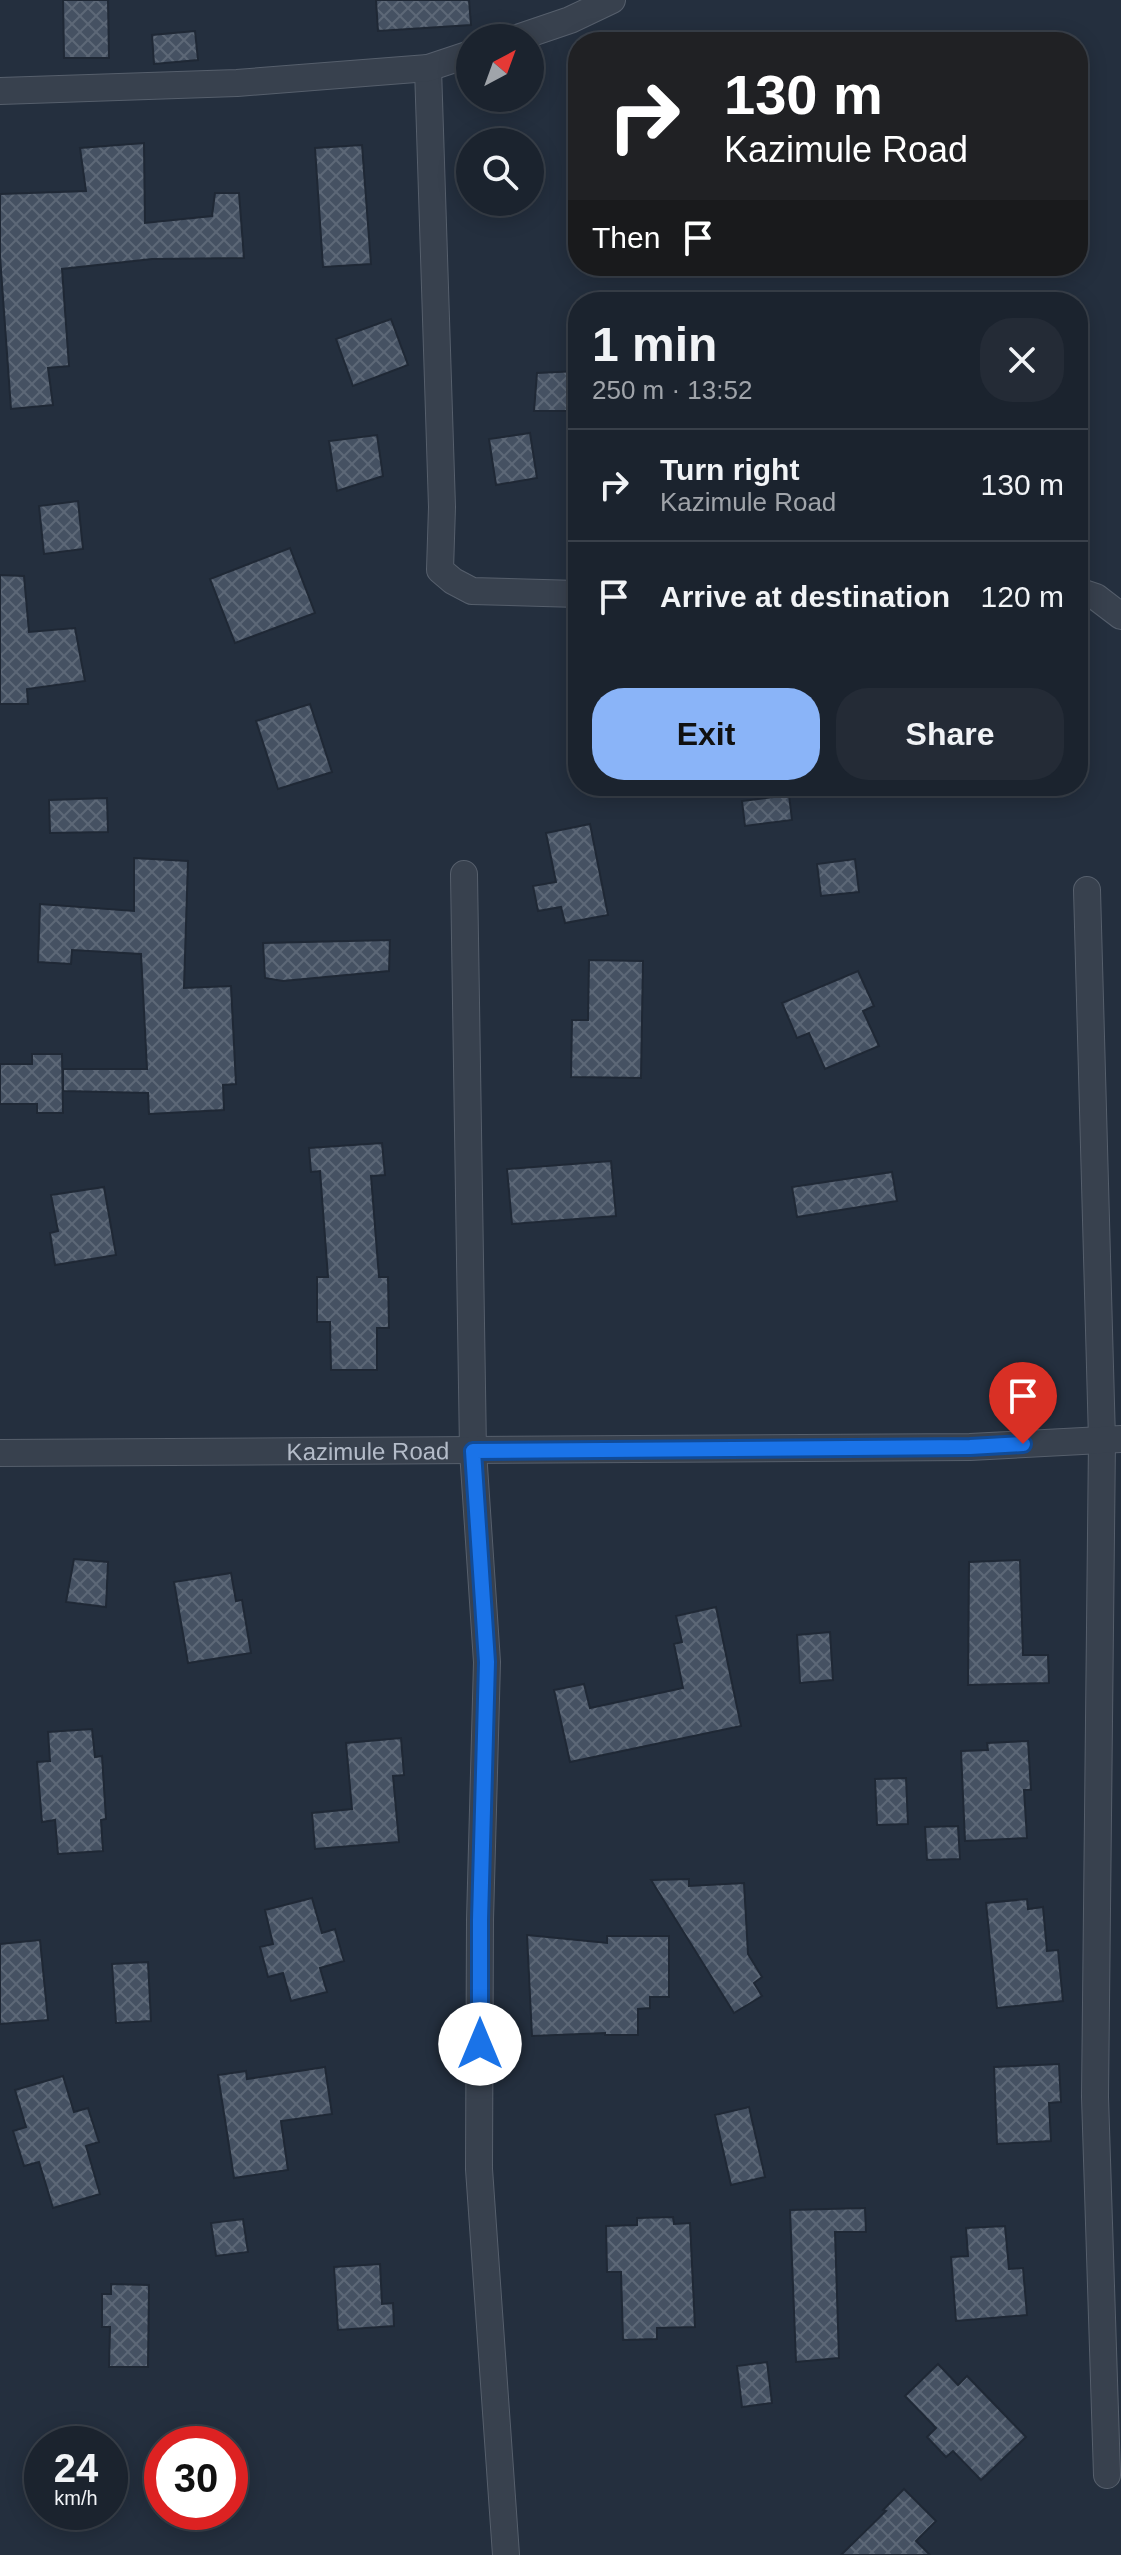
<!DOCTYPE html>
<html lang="en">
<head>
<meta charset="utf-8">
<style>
  body { margin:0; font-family:Helvetica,sans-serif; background:#242b36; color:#f1f3f6; height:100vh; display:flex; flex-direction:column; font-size:30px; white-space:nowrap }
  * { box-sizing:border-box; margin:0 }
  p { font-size:26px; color:#a0a4aa }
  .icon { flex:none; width:44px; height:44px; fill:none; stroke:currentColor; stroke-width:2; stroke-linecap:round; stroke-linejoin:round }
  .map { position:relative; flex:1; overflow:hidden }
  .panel { position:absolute; left:568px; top:292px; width:520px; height:504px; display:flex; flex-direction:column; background:#1b232e; border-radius:32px; box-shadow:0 4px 20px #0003,0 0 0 2px #39404a }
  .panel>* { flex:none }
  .banner { position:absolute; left:568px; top:32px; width:520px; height:244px; border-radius:32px; box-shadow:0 4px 20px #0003,0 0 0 2px #39404a; background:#202124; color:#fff; overflow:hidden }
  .needle { width:52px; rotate:41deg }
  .buttons { position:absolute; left:456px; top:24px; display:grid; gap:16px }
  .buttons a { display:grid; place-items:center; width:88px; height:88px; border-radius:50%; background:#1b232e; box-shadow:0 4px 20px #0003,0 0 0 2px #39404a; font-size:40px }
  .speed { position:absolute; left:24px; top:2426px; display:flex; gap:16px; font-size:40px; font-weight:700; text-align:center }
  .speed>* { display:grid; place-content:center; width:104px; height:104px; border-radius:50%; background:#1b232e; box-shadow:0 4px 20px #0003,0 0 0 2px #39404a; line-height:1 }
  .speed small { font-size:20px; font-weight:400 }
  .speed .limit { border:12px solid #d22; background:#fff; color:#111 }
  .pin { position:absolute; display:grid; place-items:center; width:68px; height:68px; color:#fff; margin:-82px -34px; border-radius:50% 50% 50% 0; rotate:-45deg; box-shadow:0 0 8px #0007 }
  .pin .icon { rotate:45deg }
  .me { position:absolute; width:88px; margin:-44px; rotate:0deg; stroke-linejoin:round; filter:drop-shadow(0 0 6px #0008) }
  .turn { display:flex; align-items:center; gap:28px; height:168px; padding:0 24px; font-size:36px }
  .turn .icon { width:104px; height:104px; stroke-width:2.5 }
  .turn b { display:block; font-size:56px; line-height:68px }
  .then { display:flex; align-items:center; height:76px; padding:0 24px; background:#0003; gap:16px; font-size:30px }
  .round { display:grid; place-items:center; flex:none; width:84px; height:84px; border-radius:32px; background:#242b36 }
  .summary { display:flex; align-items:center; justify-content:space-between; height:136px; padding:0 24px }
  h1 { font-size:48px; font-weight:700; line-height:60px }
  .primary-button { display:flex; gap:16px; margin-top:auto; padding:16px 24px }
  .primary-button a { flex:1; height:92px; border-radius:32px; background:#8ab4f8; color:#111; font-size:32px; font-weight:700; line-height:92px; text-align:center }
  .primary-button a+a { background:#242b36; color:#f1f3f6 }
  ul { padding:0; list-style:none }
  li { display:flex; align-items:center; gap:24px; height:112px; padding:0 24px; border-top:2px solid #39404a }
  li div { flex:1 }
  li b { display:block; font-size:30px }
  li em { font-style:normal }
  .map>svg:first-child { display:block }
  .building { fill:url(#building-cross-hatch); stroke:#1f2835; stroke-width:2 }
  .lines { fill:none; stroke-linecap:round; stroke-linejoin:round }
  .street-casing { stroke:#565f6c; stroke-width:28 }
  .street { stroke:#38414e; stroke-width:26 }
  .route-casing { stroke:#114b97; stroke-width:20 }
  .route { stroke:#1a73e8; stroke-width:14 }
  .labels { text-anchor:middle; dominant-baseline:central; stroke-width:6; stroke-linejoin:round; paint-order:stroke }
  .street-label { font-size:24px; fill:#b4bcc9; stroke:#1d2633 }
</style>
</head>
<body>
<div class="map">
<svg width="1121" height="2555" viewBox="0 0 1121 2555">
  <defs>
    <pattern id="building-cross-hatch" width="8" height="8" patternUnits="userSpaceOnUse" patternTransform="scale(2)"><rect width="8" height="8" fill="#455162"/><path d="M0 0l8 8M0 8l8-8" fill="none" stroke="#5d6877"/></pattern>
  </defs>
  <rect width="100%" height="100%" fill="#242f3e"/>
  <g class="building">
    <path d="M63,0H108L109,58H64Z"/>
    <path d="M376,0H469L471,25L378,31Z"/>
    <path d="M195,31L198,60L154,64L152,35Z"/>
    <path d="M144,143L145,223L212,216L215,193H239L244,258L152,259L62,269L69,366L48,368L53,405L11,409L0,256V194L86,191L80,148Z"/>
    <path d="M362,145L371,264L323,267L315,148Z"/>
    <path d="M391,319L408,365L353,386L336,339Z"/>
    <path d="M578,371V411H534L537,373Z"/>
    <path d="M530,433L537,478L496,485L489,439Z"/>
    <path d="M377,435L383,476L337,491L329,441Z"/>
    <path d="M78,501L83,549L44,554L39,506Z"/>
    <path d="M290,548L315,613L235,643L210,579Z"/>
    <path d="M0,575L24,576L29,632L75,628L85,681L27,689L28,704H0Z"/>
    <path d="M310,704L332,772L278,789L256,721Z"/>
    <path d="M789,795L792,820L745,826L742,801Z"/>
    <path d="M107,798L108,832L50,833L49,800Z"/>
    <path d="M590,824L608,915L565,923L561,907L538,911L533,886L556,882L546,833Z"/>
    <path d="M134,858L188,861L184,988L231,986L236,1084L223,1085L224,1110L149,1114L148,1093L63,1091V1069H147L141,954L72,950L71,964L38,962L40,904L134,911Z"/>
    <path d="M855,859L859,892L821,896L817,864Z"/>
    <path d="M390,940L389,971L283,981L265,978L263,943Z"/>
    <path d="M589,960L643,961L641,1078L571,1077L572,1020H588Z"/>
    <path d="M858,971L874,1006L863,1011L879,1046L825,1069L809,1033L797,1038L782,1003Z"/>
    <path d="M32,1054H62L63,1113H37V1104H0V1064H32Z"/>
    <path d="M382,1143L385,1175L371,1176L379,1277H388L389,1328H377V1370H331L330,1322H317V1277H328L320,1171L311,1172L309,1148Z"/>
    <path d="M611,1161L616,1216L512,1224L507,1169Z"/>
    <path d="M892,1172L897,1201L797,1217L792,1187Z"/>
    <path d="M104,1187L116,1255L55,1265L50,1233L58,1231L51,1195Z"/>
    <path d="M74,1559L108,1562L106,1607L66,1602Z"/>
    <path d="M1020,1560L1023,1655H1048L1049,1683L968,1685L969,1562Z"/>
    <path d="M231,1573L236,1601L242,1600L251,1653L188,1663L174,1582Z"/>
    <path d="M716,1607L741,1726L570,1762L554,1690L584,1684L590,1708L683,1688L674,1644L682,1642L676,1616Z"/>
    <path d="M830,1632L833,1680L800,1683L797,1635Z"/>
    <path d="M92,1729L95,1757L102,1756L106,1819L101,1820L103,1851L58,1854L55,1820L42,1822L37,1762L50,1761L48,1732Z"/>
    <path d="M401,1738L404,1775L393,1776L399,1842L315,1849L312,1813L352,1809L346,1743Z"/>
    <path d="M1028,1741L1031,1790H1024L1027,1838L965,1841L961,1751L988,1750L987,1743Z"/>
    <path d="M906,1778L908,1824L877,1825L875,1779Z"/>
    <path d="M958,1826L960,1859L927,1860L925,1827Z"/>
    <path d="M689,1879V1886L744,1883L748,1954L762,1977L754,1983L762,1996L734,2013L651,1880Z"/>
    <path d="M312,1898L322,1933L335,1929L344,1961L320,1968L327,1992L291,2001L283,1973L268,1977L260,1947L273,1944L265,1910Z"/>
    <path d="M1027,1899L1028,1909L1043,1907L1047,1951L1058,1950L1063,2001L997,2008L986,1903Z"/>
    <path d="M527,1935L607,1943V1936H669V1997H650V2008L638,2009V2035H605V2033L532,2036Z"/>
    <path d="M40,1940L48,2020L0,2024V1944Z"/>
    <path d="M148,1962L151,2021L116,2023L112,1964Z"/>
    <path d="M1059,2064L1061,2102L1049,2103L1051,2141L997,2144L994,2067Z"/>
    <path d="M325,2067L332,2114L281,2121L288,2170L234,2178L218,2075L246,2071L247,2079Z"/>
    <path d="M63,2076L74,2112L88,2108L99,2142L86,2146L100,2194L53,2208L39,2162L24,2166L13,2131L26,2127L15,2090Z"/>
    <path d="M749,2107L765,2177L731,2185L715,2115Z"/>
    <path d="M865,2208L866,2232H835L839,2358L796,2362L790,2210Z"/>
    <path d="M673,2217L674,2224L690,2223L695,2327L657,2328V2339L623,2340L621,2272H607L606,2226L637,2225V2218Z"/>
    <path d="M243,2219L248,2252L216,2256L211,2223Z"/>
    <path d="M1005,2226L1009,2269L1023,2268L1027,2315L956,2321L951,2257L968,2256L966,2228Z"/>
    <path d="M380,2264L382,2304L393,2303L394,2326L338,2330L334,2267Z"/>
    <path d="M111,2284L149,2285L148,2367H109L110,2327H102V2294H111Z"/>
    <path d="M767,2362L772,2403L742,2407L737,2366Z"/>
    <path d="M938,2364L958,2385L967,2376L1026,2437L981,2480L953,2451L946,2457L927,2437L936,2428L905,2396Z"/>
    <path d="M904,2489L936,2521L916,2541L930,2555H841L886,2511L883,2510Z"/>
  </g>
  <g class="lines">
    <g class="street-casing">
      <g id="street">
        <path d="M517,38L570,20L612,0"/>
        <path d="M428,68L442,507L440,570L453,581L472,591L578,594"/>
        <path d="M0,91L237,83L428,68L470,54"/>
        <path d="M1078,591L1096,597L1121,616"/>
        <path d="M464,874L473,1451L487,1662L480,1920L479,2169L506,2555"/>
        <path d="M1087,890L1102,1440L1095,2097L1107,2475"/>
        <path id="s1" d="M0,1453L970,1447L1121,1439"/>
      </g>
    </g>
    <use href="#street" class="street"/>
  </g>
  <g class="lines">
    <g class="route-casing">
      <path id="route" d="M480,2044V1920L487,1662L473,1451L970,1447L1023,1444"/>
    </g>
    <use href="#route" class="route"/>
  </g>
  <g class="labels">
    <g class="street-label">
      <text stroke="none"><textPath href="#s1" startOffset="368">Kazimule Road</textPath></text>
    </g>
  </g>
</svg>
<div class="buttons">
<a><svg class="needle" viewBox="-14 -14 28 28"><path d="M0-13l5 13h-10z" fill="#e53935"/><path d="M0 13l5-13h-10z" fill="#a0a4aa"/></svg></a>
<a><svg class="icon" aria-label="search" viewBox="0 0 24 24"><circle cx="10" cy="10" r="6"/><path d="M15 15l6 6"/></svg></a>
</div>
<div class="speed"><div>24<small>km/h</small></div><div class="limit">30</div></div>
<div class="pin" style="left:1023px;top:1444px;background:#d93025"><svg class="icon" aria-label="arrive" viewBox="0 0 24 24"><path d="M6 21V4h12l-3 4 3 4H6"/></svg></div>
<svg class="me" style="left:480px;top:2044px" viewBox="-20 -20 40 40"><circle r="19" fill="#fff"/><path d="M0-13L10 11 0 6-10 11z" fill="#1a73e8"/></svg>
<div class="banner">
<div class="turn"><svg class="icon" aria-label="right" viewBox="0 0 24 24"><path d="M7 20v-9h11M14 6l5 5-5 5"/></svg><div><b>130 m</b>Kazimule Road</div></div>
<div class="then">Then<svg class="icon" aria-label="arrive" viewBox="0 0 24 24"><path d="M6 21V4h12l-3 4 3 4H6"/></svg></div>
</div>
<section class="panel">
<div class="summary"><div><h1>1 min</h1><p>250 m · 13:52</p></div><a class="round"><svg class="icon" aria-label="close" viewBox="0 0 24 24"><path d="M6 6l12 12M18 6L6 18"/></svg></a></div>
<ul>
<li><svg class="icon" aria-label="right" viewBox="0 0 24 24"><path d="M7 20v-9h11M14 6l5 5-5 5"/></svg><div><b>Turn right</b><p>Kazimule Road</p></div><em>130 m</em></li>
<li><svg class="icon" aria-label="arrive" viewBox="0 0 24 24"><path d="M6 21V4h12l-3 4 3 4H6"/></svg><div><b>Arrive at destination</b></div><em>120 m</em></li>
</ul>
<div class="primary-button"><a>Exit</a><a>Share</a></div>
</section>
</div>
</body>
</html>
